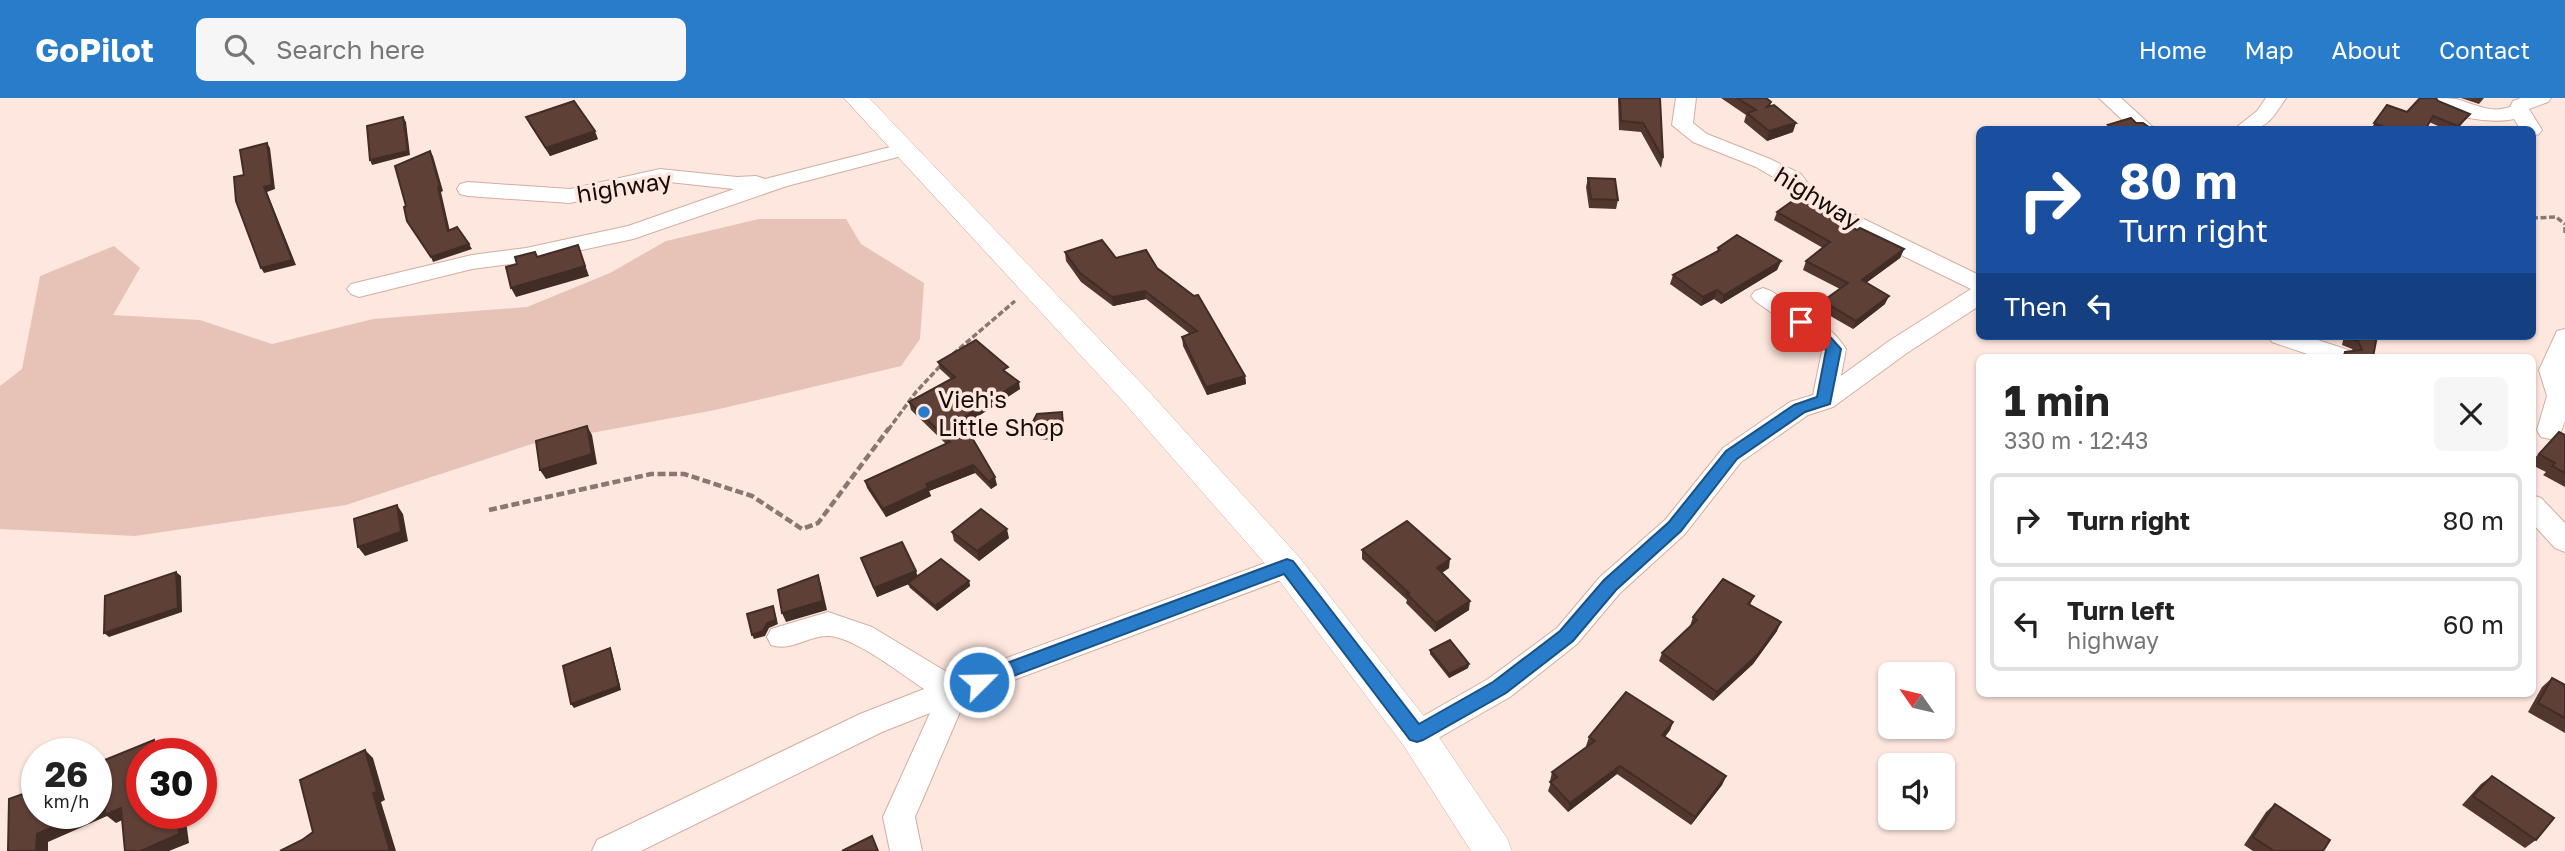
<!DOCTYPE html>
<html lang="en">
<head>
<meta charset="utf-8">
<style>
  body { margin:0; font-family:"Golos Text",sans-serif; background:#f6f6f6; color:#222; height:100vh; display:flex; flex-direction:column; font-size:26px; white-space:nowrap }
  * { box-sizing:border-box; margin:0 }
  p { font-size:23px; color:#767676 }
  .icon { flex:none; width:38px; height:38px; fill:none; stroke:currentColor; stroke-width:2; stroke-linecap:round; stroke-linejoin:round }
  .map { position:relative; flex:1; overflow:hidden }
  .sheet { position:absolute; left:1976px; top:256px; width:560px; height:343px; display:flex; flex-direction:column; background:#fff; border-radius:10px; box-shadow:0 2px 5px #0004 }
  .sheet>* { flex:none }
  .top-card { position:absolute; left:1976px; top:28px; width:560px; height:214px; border-radius:10px; box-shadow:0 2px 5px #0004; background:#1a4fa0; color:#fff; overflow:hidden }
  .needle { width:46px; rotate:304deg }
  .controls { position:absolute; left:1878px; top:564px; display:grid; gap:14px }
  .controls a { display:grid; place-items:center; width:77px; height:77px; border-radius:10px; background:#fff; box-shadow:0 2px 5px #0004; font-size:35px }
  .speed { position:absolute; left:21px; top:640px; display:flex; gap:14px; font-size:35px; font-weight:700; text-align:center }
  .speed>* { display:grid; place-content:center; width:91px; height:91px; border-radius:50%; background:#fff; box-shadow:0 2px 5px #0004; line-height:1 }
  .speed small { font-size:18px; font-weight:400 }
  .speed .limit { border:10px solid #d22; background:#fff; color:#111 }
  .pin { position:absolute; display:grid; place-items:center; width:60px; height:60px; color:#fff; margin:-30px; border-radius:14px; box-shadow:0 4px 10px #0006 }
  .me { position:absolute; width:77px; margin:-38px; rotate:67deg; stroke-linejoin:round; filter:drop-shadow(0 0 5px #0008) }
  .turn { display:flex; align-items:center; gap:24px; height:147px; padding:0 28px; font-size:32px }
  .turn .icon { width:91px; height:91px; stroke-width:2.5 }
  .turn b { display:block; font-size:49px; line-height:60px }
  .then { display:flex; align-items:center; height:66px; padding:0 28px; background:#0003; gap:14px; font-size:26px }
  .round { display:grid; place-items:center; flex:none; width:74px; height:74px; border-radius:10px; background:#f6f6f6 }
  .head { display:flex; align-items:center; justify-content:space-between; height:119px; padding:0 28px }
  h1 { font-size:42px; font-weight:700; line-height:52px }
  ul { padding:0; list-style:none }
  li { display:flex; align-items:center; gap:21px; height:94px; margin:0 14px 10px; padding:0 14px; border:4px solid #e0e0e0; border-radius:10px }
  li div { flex:1 }
  li b { display:block; font-size:26px }
  li em { font-style:normal }
  header { display:flex; align-items:center; gap:42px; box-sizing:border-box; height:98px; padding:0 35px; background:#287cca; color:#fff }
  header strong { font-size:33px }
  nav { display:flex; gap:38px; margin-inline-start:auto; font-size:24px }
  .search { width:490px; height:63px; background:#f6f6f6; display:flex; align-items:center; gap:18px; box-sizing:border-box; padding:0 24px; border-radius:10px; color:#767676; font-size:26px }
  .map>svg:first-child { display:block }
  .green { fill:#e6c3b6 }
  .lines { fill:none; stroke-linecap:round; stroke-linejoin:round }
  .minor-casing { stroke:#d2aea1; stroke-width:2 }
  .major-casing { stroke:#d2aea1; stroke-width:1 }
  .path-far1 { stroke:#897872; stroke-width:3.5; stroke-dasharray:6 2.5; stroke-linecap:butt }
  .path { stroke:#897872; stroke-width:4.5; stroke-dasharray:8 3.5; stroke-linecap:butt }
  .minor { fill:#fff; fill-rule:evenodd }
  .major { fill:#fff; fill-rule:evenodd }
  .wall { fill:#52372e }
  .shaded-wall { fill:#422d26 }
  .building { fill:#5f4036; stroke:#422d26; stroke-width:2 }
  .route { fill:#287cca; stroke:#1a5183; stroke-width:2 }
  .poi-dot { fill:#287cca; stroke:#fee7df; stroke-width:2.5 }
  .labels { text-anchor:middle; dominant-baseline:central; stroke-width:7; stroke-linejoin:round; paint-order:stroke }
  .street-label { font-size:24px; fill:#170b07; stroke:#fee7df }
  .poi-label { font-size:24px; fill:#170b07; stroke:#fee7df; text-anchor:start }
</style>
</head>
<body>
<header>
<strong>GoPilot</strong>
<div class="search"><svg class="icon" aria-label="search" viewBox="0 0 24 24"><circle cx="10" cy="10" r="6"/><path d="M15 15l6 6"/></svg>Search here</div>
<nav><a>Home</a><a>Map</a><a>About</a><a>Contact</a></nav>
</header>
<div class="map">
<svg width="2565" height="753" viewBox="0 0 2565 753">
  <rect width="100%" height="100%" fill="#fee7df"/>
  <path class="green" d="M759,121H846L861,146L924,185L920,241L901,268L715,312L532,346L346,407L135,438L0,431V288L22,271L40,178L114,148L140,170L113,217L200,222L272,246L373,221L527,209L610,175L666,143Z"/>
  <g class="lines">
    <g class="minor-casing">
      <g id="minor">
        <path d="M1676,0H1696L1693,25L1707,36L1770,61L1801,76L1812,91L1841,110L1979,177V208L1907,255L1833,309L1808,317L1741,364L1685,436L1620,495L1577,546L1510,599L1428,646L1417,650L1406,646L1402,637L1406,628L1488,581L1557,530L1600,479L1665,422L1723,350L1790,304L1813,297L1822,253L1812,243L1755,203L1751,198L1755,193L1763,190L1771,193C1796,209 1830,225 1846,251L1841,278L1889,243L1971,191L1825,120L1796,101L1785,86L1756,69L1693,44L1672,27Z"/>
        <path d="M2099,0H2121L2156,32H2133Z"/>
        <path d="M2266,0H2286C2268,27 2266,32 2233,32L2257,13Z"/>
        <path d="M2428,0C2437,0 2448,0 2456,1C2475,6 2489,16 2510,9L2513,3L2521,0H2551L2548,4L2529,11L2542,32L2539,36L2532,38V32H2521L2514,21C2492,26 2443,20 2428,0Z"/>
        <path d="M906,45L913,47L916,51L913,55L787,88L633,141L526,164L472,171L359,199L351,196L347,191L351,186L472,157L526,150L628,128L734,91L660,83L570,105L468,98L460,96L457,91L460,86L468,84L570,91L660,71L737,79L756,78L765,81Z"/>
        <path d="M2565,231V323L2559,339L2550,341L2541,339L2537,332L2547,298L2539,272L2557,233Z"/>
        <path d="M2268,238H2306L2351,253L2354,259H2316L2272,244Z"/>
        <path d="M2532,397L2541,400L2565,425V454L2555,450L2532,425Z"/>
        <path d="M1287,457L1297,460L1301,468L1297,476L966,600L915,719L922,753H890L883,719L930,615L882,634L641,753H592L597,742L860,616L924,591C901,576 856,540 829,538C808,537 792,554 771,547L767,539L771,531L828,514L872,529L955,579Z"/>
      </g>
    </g>
    <g class="major-casing">
      <path id="major" d="M844,0H869L1143,287L1299,459L1430,626L1507,740L1512,753H1471L1404,648L1275,477L1121,301Z"/>
    </g>
    <g class="path-far1">
      <path d="M2532,120L2556,119L2565,126"/>
      <path d="M2565,129V136"/>
      <path d="M953,256L1015,203"/>
      <path d="M888,332L916,294L941,267"/>
    </g>
    <path class="path" d="M489,412L651,376H684L752,398L802,431L818,425L889,330"/>
    <use href="#minor" class="minor"/>
    <use href="#major" class="major"/>
  </g>
  <g class="wall">
    <path d="M1618,0H1660L1663,60L1661,70L1641,34L1619,32Z"/>
    <path d="M1721,0H1766L1771,4L1770,8L1793,34L1767,43L1744,24L1746,17Z"/>
    <path d="M2461,0H2484L2479,6Z"/>
    <path d="M2438,3L2470,16L2457,32H2447L2429,24L2425,32H2370L2387,7L2407,14Z"/>
    <path d="M526,19L598,41L550,58L530,27Z"/>
    <path d="M1588,80L1618,102L1616,111L1589,110L1586,89Z"/>
    <path d="M1777,114L1857,132L1904,151L1900,160L1866,185L1885,206L1853,231L1820,212L1823,203L1840,191L1803,172L1806,163L1823,150L1774,122Z"/>
    <path d="M1718,150L1781,163L1777,172L1721,206L1714,201L1701,208L1670,186L1673,177L1717,154Z"/>
    <path d="M1065,154L1116,160L1157,170L1245,278L1246,286L1207,297L1183,248L1182,239L1190,236L1146,201L1113,208L1081,184L1066,163Z"/>
    <path d="M2344,238H2377L2373,259H2341L2345,254L2353,253L2352,251L2342,247Z"/>
    <path d="M938,264L1009,276L1020,291L964,327L997,387L991,391L975,375L929,393L931,398L886,419L867,390L865,383L946,346L911,312L909,304L951,281L940,271Z"/>
    <path d="M1029,331L1064,332L1051,342L1039,341L1030,335Z"/>
    <path d="M2559,334L2565,337V389L2543,377L2546,374L2532,367V363Z"/>
    <path d="M952,434L1009,440L979,463L954,443Z"/>
    <path d="M1362,452L1449,470L1442,475L1469,512L1435,534L1406,505L1407,502L1362,461Z"/>
    <path d="M861,460L918,478L969,483L970,488L937,513L910,490L908,486L877,499Z"/>
    <path d="M1754,498L1750,507L1777,533L1753,566L1713,603L1659,563L1662,555L1690,528L1693,519Z"/>
    <path d="M1430,552L1469,566L1468,570L1449,580L1430,556Z"/>
    <path d="M2552,580L2565,587V635L2528,614L2542,589Z"/>
    <path d="M1673,624L1670,632L1665,639L1726,678L1722,687L1691,727L1617,676L1568,714L1548,693L1551,684L1550,683L1552,674L1587,649L1586,648L1589,639Z"/>
    <path d="M2492,678L2536,742L2525,750L2462,707L2481,686Z"/>
    <path d="M2275,706L2323,753H2253L2244,747L2266,714Z"/>
  </g>
  <g class="shaded-wall">
    <path d="M403,19L406,24L410,57L372,67L370,62Z"/>
    <path d="M1796,25L1793,34L1767,43L1769,33Z"/>
    <path d="M595,33L598,41L550,58L546,50Z"/>
    <path d="M267,45L270,50L275,91L267,94L296,167L264,175L261,170L264,89Z"/>
    <path d="M430,53L433,58L443,93L441,94L451,138L448,133Z"/>
    <path d="M469,146L472,151L433,164L431,159Z"/>
    <path d="M578,147L589,178L516,199L511,190Z"/>
    <path d="M1904,151L1900,160L1859,190L1862,182Z"/>
    <path d="M1781,163L1777,172L1721,206L1724,197Z"/>
    <path d="M1717,192L1714,201L1701,208L1703,199Z"/>
    <path d="M1145,193L1146,201L1113,208L1112,199Z"/>
    <path d="M1889,198L1885,206L1853,231L1856,223Z"/>
    <path d="M1245,278L1246,286L1207,297L1206,289Z"/>
    <path d="M1019,284L1020,291L962,329L961,321Z"/>
    <path d="M1063,319L1064,332L1051,342L1050,337Z"/>
    <path d="M587,328L592,337L597,366L546,381L540,372Z"/>
    <path d="M973,367L975,375L929,393L931,398L886,419L883,411L926,386Z"/>
    <path d="M995,379L997,387L991,391L989,384Z"/>
    <path d="M397,407L403,416L408,443L365,458L358,449Z"/>
    <path d="M1007,431L1009,440L979,463L977,453Z"/>
    <path d="M1450,461L1449,470L1435,479L1437,470Z"/>
    <path d="M916,473L919,482L877,499L874,490Z"/>
    <path d="M176,474L181,478L182,514L109,539L104,535Z"/>
    <path d="M818,477L821,486L827,512L786,524L782,515Z"/>
    <path d="M969,483L970,488L937,513L935,508Z"/>
    <path d="M1470,503L1469,512L1435,534L1436,525Z"/>
    <path d="M773,508L778,526L769,530L765,538L754,541L752,537Z"/>
    <path d="M1781,524L1777,533L1753,566L1713,603L1717,594Z"/>
    <path d="M610,550L612,555L621,592L574,610L571,606Z"/>
    <path d="M1469,566L1468,570L1449,580V576Z"/>
    <path d="M1673,624L1670,632L1659,646L1662,637Z"/>
    <path d="M154,642L163,650L164,656H155Z"/>
    <path d="M365,652L373,660L385,702L381,704L396,753H390L373,695Z"/>
    <path d="M1620,668L1617,676L1568,714L1570,705Z"/>
    <path d="M1726,678L1722,687L1691,727L1695,719Z"/>
    <path d="M105,706L121,710L131,718L116,725L107,718L48,744V753H36L37,736L82,716H96V710Z"/>
    <path d="M177,716H185L189,745L169,753H141Z"/>
  </g>
  <g class="building">
    <path d="M1620,0H1660L1663,60L1643,25L1621,23Z"/>
    <path d="M1737,0H1766L1771,4L1767,9L1774,7L1796,25L1769,33L1747,15L1756,12Z"/>
    <path d="M2420,0H2436L2438,3L2470,16L2458,28L2433,18L2425,32H2391L2374,25L2387,7L2407,14Z"/>
    <path d="M574,3L595,33L546,50L526,19Z"/>
    <path d="M403,19L408,53L370,62L367,28Z"/>
    <path d="M2131,20L2136,25H2143L2153,32H2108L2112,30L2108,27Z"/>
    <path d="M267,45L272,87L264,89L292,162L261,170L236,103L234,79L244,77L240,52Z"/>
    <path d="M430,53L440,89H438L448,133L457,129L469,146L431,159L407,123L404,109L406,108L395,68Z"/>
    <path d="M1588,80L1615,81L1618,102L1591,101Z"/>
    <path d="M1797,100L1857,132L1860,130L1904,151L1862,182L1889,198L1856,223L1823,203L1848,185L1806,163L1830,144L1777,114Z"/>
    <path d="M1737,137L1781,163L1724,197L1717,192L1703,199L1673,177L1720,152L1718,150Z"/>
    <path d="M1102,142L1116,160L1146,152L1157,170L1194,198L1198,197L1245,278L1206,289L1182,239L1197,233L1145,193L1112,199L1080,175L1065,154Z"/>
    <path d="M578,147L585,168L511,190L506,169L517,166L515,159L535,154L537,159Z"/>
    <path d="M2348,238H2377L2373,259H2344L2345,254L2362,252L2358,243L2348,240Z"/>
    <path d="M976,242L1008,269L1003,272L1019,284L961,321L995,379L989,384L973,367L926,386L928,390L883,411L865,383L950,344L909,304L955,279L938,264Z"/>
    <path d="M1062,314L1063,327L1050,337H1038L1029,331L1037,316Z"/>
    <path d="M587,328L592,356L540,372L536,343Z"/>
    <path d="M2559,334L2565,337V375L2552,368L2555,365L2539,356Z"/>
    <path d="M397,407L401,434L358,449L354,421Z"/>
    <path d="M981,411L1007,431L977,453L952,434Z"/>
    <path d="M1407,423L1450,461L1437,470L1470,503L1436,525L1407,496L1409,495L1362,452Z"/>
    <path d="M902,444L916,473L874,490L861,460Z"/>
    <path d="M941,461L969,483L935,508L908,485Z"/>
    <path d="M176,474L178,510L104,535L105,498Z"/>
    <path d="M818,477L823,503L782,515L778,492Z"/>
    <path d="M1723,481L1754,498L1748,506L1781,524L1757,557L1717,594L1662,555L1697,522L1693,519Z"/>
    <path d="M773,508L776,522L767,525L763,533L752,537L747,516Z"/>
    <path d="M1450,542L1469,566L1449,576L1430,552Z"/>
    <path d="M610,550L619,588L571,606L563,568Z"/>
    <path d="M2552,580L2565,587V620L2538,605Z"/>
    <path d="M1626,594L1673,624L1662,637L1726,678L1695,719L1620,668L1570,705L1550,684L1557,679L1552,674L1595,643L1589,639Z"/>
    <path d="M154,642L155,656H142V716H177L179,736L141,753H125L121,710L105,717V706L96,710V678L101,676L100,664Z"/>
    <path d="M365,652L377,694L373,695L390,753H280L302,742L313,734L300,682Z"/>
    <path d="M2492,678L2554,720L2536,742L2473,698Z"/>
    <path d="M37,691V716H82L37,736L36,753H8L9,701Z"/>
    <path d="M2275,706L2330,742L2323,753H2274L2253,739Z"/>
    <path d="M872,738L878,753H842Z"/>
  </g>
  <path class="route" d="M1801,219L1825,233L1841,251L1830,306L1805,314L1737,361L1681,433L1616,492L1573,543L1506,595L1423,642L1417,644L1410,642L1284,476L979,591L972,589L970,584L972,578L1287,461L1293,463L1419,626L1493,584L1560,533L1604,482L1669,424L1726,353L1794,307L1817,299L1826,252L1796,227L1794,224Z"/>
  <circle class="poi-dot" cx="924" cy="314" r="7"/>
  <g class="labels">
    <g class="street-label">
      <text transform="translate(624 88) rotate(-9)">highway</text>
      <text transform="translate(1818 99) rotate(32)">highway</text>
    </g>
    <g class="poi-label">
      <text x="938" y="300">Vieh's<tspan x="938" dy="28">Little Shop</tspan></text>
    </g>
  </g>
</svg>
<div class="controls">
<a><svg class="needle" viewBox="-14 -14 28 28"><path d="M0-13l5 13h-10z" fill="#e53935"/><path d="M0 13l5-13h-10z" fill="#767676"/></svg></a>
<a><svg class="icon" aria-label="sound" viewBox="0 0 24 24"><path d="M4 9h4l5-4v14l-5-4H4zM17 9q2 3 0 6"/></svg></a>
</div>
<div class="speed"><div>26<small>km/h</small></div><div class="limit">30</div></div>
<div class="pin" style="left:1801px;top:224px;background:#d93025"><svg class="icon" aria-label="arrive" viewBox="0 0 24 24"><path d="M6 21V4h12l-3 4 3 4H6"/></svg></div>
<svg class="me" style="left:979px;top:584px" viewBox="-20 -20 40 40"><circle r="17" fill="#287cca" stroke="#fff" stroke-width="3"/><path d="M0-11L8 9 0 5-8 9z" fill="#fff"/></svg>
<div class="top-card">
<div class="turn"><svg class="icon" aria-label="right" viewBox="0 0 24 24"><path d="M7 20v-9h11M14 6l5 5-5 5"/></svg><div><b>80 m</b>Turn right</div></div>
<div class="then">Then<svg class="icon" aria-label="left" viewBox="0 0 24 24"><path d="M17 20v-9H6M10 6l-5 5 5 5"/></svg></div>
</div>
<section class="sheet">
<div class="head"><div><h1>1 min</h1><p>330 m · 12:43</p></div><a class="round"><svg class="icon" aria-label="close" viewBox="0 0 24 24"><path d="M6 6l12 12M18 6L6 18"/></svg></a></div>
<ul>
<li><svg class="icon" aria-label="right" viewBox="0 0 24 24"><path d="M7 20v-9h11M14 6l5 5-5 5"/></svg><div><b>Turn right</b></div><em>80 m</em></li>
<li><svg class="icon" aria-label="left" viewBox="0 0 24 24"><path d="M17 20v-9H6M10 6l-5 5 5 5"/></svg><div><b>Turn left</b><p>highway</p></div><em>60 m</em></li>
</ul>
</section>
</div>
</body>
</html>
